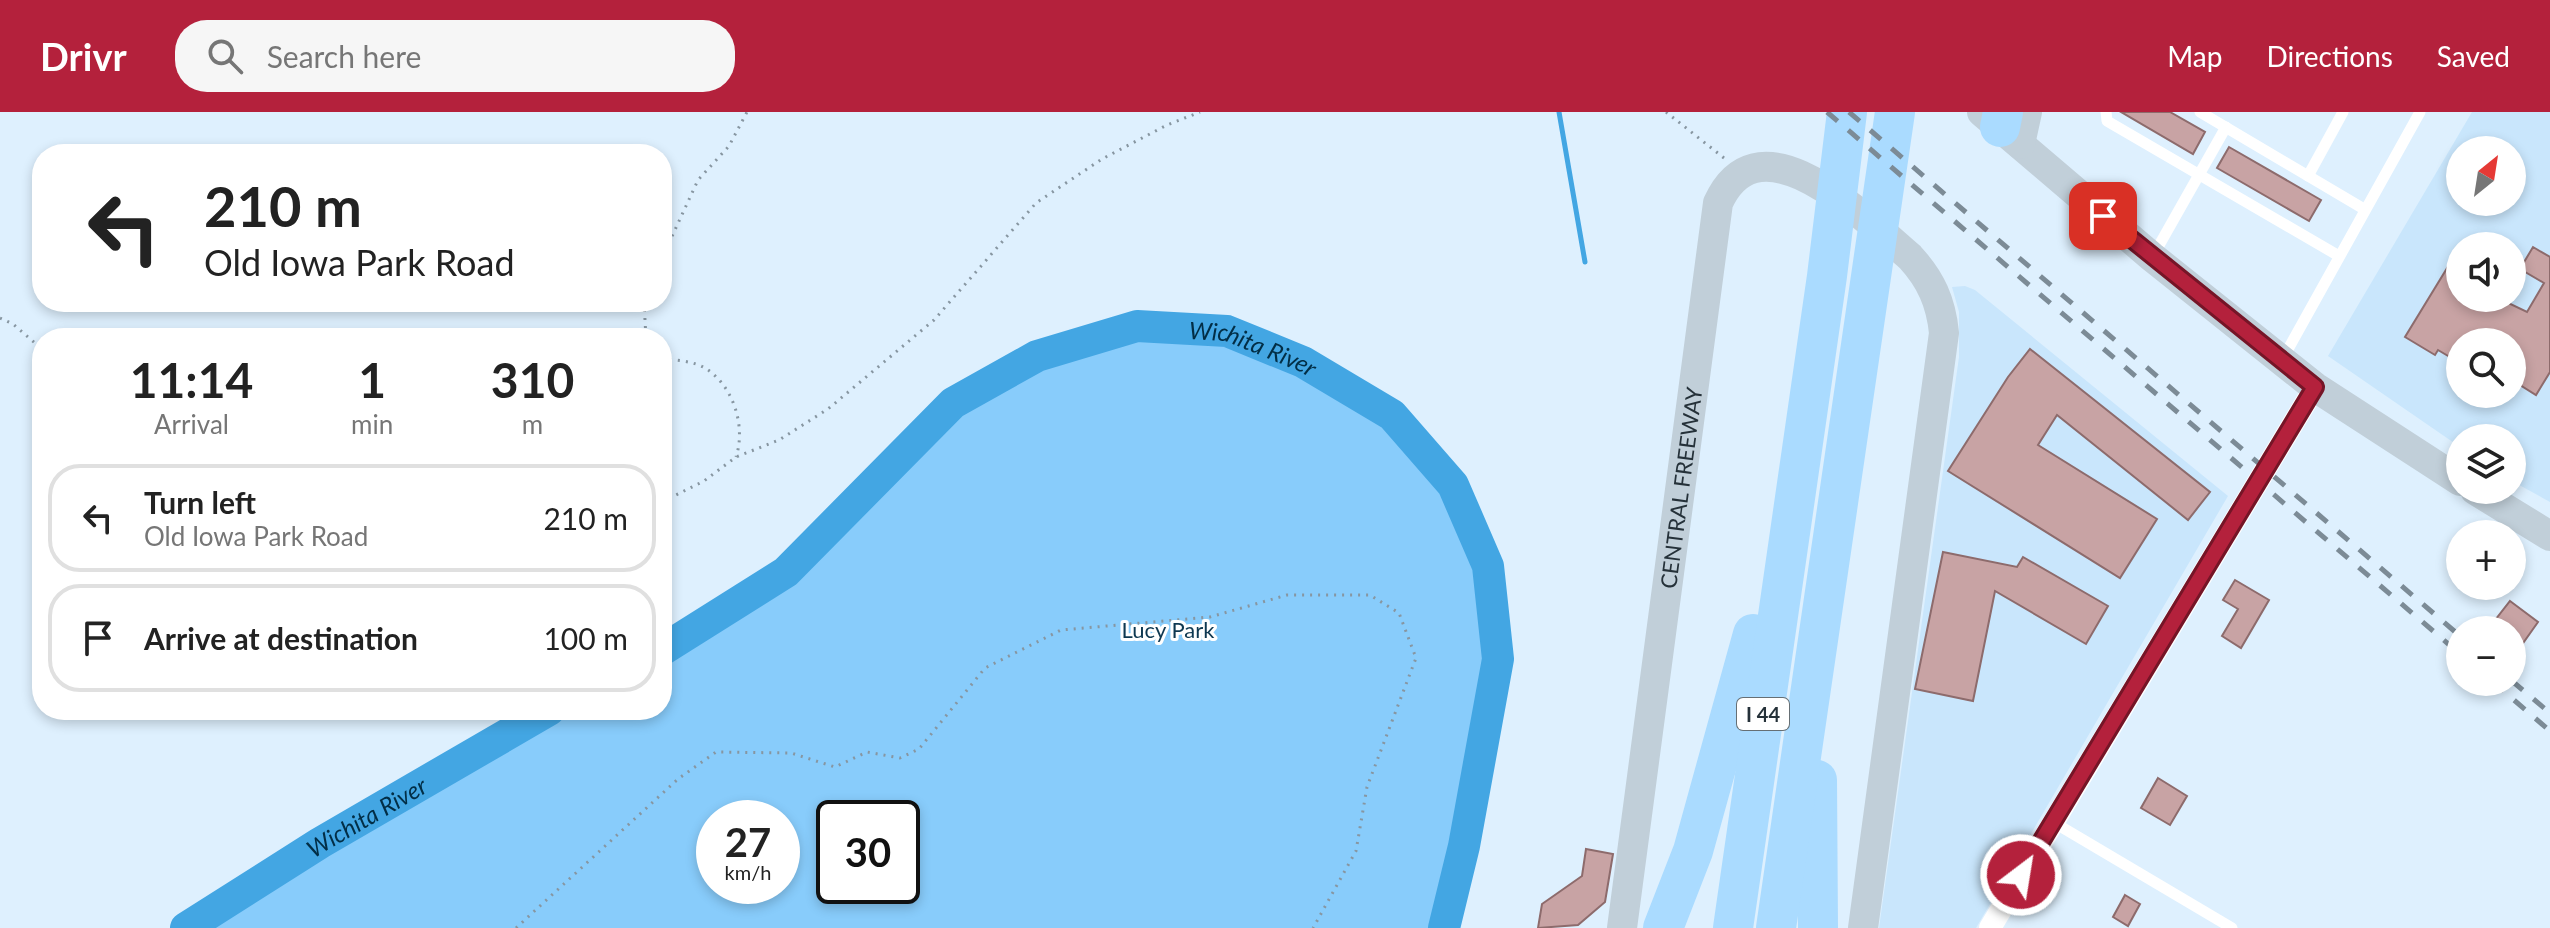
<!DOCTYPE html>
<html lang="en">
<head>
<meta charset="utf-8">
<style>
  body { margin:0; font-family:Lato,sans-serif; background:#f6f6f6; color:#222; height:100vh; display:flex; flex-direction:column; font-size:30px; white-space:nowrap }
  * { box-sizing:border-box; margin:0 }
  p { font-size:26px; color:#767676 }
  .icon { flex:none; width:44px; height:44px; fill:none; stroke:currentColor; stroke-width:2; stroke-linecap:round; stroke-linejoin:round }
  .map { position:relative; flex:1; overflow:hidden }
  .details { position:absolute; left:32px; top:216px; width:640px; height:392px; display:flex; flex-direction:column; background:#fff; border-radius:32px; box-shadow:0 4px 12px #0003 }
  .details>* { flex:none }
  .banner { position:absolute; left:32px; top:32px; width:640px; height:168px; border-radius:32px; box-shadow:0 4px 12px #0003; background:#fff; color:#222; overflow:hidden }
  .needle { width:52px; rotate:30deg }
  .tools { position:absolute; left:2446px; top:24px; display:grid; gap:16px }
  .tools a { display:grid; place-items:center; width:80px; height:80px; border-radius:50%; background:#fff; box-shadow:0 4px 12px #0003; font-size:40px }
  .speed { position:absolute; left:696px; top:688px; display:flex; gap:16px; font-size:40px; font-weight:700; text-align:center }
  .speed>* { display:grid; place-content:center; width:104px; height:104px; border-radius:50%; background:#fff; box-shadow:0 4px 12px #0003; line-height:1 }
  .speed small { font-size:20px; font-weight:400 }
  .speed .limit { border:4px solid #111; border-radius:12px; background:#fff; color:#111 }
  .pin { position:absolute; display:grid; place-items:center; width:68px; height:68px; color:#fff; margin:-34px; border-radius:16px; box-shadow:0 4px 12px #0006 }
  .me { position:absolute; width:88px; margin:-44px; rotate:31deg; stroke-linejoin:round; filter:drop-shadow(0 0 6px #0008) }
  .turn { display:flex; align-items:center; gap:28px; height:168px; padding:0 40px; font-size:36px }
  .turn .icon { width:104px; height:104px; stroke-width:2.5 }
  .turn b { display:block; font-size:56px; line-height:68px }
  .eta { display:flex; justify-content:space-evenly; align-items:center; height:136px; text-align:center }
  .eta b { font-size:48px; font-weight:700; line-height:56px }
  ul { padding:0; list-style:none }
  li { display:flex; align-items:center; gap:24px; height:108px; margin:0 16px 12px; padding:0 24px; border:4px solid #e0e0e0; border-radius:32px }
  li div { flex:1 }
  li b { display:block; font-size:30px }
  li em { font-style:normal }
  header { display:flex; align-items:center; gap:48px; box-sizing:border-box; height:112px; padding:0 40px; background:#b4213c; color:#fff }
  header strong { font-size:38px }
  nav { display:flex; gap:44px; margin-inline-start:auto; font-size:28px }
  .search { width:560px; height:72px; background:#f6f6f6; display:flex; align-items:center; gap:20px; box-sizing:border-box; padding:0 28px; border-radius:32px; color:#767676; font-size:30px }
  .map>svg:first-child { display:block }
  .built { fill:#c9e6fc; fill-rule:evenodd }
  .green { fill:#88ccfb; fill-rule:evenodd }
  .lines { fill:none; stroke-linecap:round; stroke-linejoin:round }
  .stream { stroke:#43a6e3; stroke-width:5 }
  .river { stroke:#43a6e3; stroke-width:32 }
  .building { fill:#c8a3a4; stroke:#8d6b6c; stroke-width:2 }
  .path { stroke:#8796a1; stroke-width:3; stroke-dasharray:2 6; stroke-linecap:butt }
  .lane { stroke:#fff; stroke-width:11 }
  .street { stroke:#fff; stroke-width:22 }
  .secondary { stroke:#c1cfd9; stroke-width:30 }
  .highway { stroke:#aadbff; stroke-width:40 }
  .rail { stroke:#7c8b96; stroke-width:5; stroke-dasharray:14 14; stroke-linecap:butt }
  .route-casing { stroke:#751527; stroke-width:20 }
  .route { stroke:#b4213c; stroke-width:14 }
  .labels { text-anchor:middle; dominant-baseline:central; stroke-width:6; stroke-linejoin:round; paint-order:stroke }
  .shield { fill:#fff; stroke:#666f74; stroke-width:2 }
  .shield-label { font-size:20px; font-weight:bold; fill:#253139 }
  .street-label { font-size:22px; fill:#253139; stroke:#fff }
  .park-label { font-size:22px; fill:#0e3851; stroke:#fff }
  .water-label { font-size:24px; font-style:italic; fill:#022e46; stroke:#fff }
</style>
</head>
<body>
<header>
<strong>Drivr</strong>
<div class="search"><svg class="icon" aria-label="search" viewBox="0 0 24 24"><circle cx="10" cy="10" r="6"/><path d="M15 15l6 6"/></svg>Search here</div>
<nav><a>Map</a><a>Directions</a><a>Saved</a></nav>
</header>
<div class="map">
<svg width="2550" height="816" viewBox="0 0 2550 816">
  <rect width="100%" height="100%" fill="#def0fe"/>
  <g class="built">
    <path d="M2472,0H2550V390L2512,369V326H2460V335L2328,244ZM2460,38H2512V90H2460ZM2460,134H2512V186H2460ZM2460,230H2512V282H2460Z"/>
    <path d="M1965,174L1975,178L2228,384L1976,816H1879L1959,245V200L1952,175Z"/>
  </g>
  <path class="green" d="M1137,214L1227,219L1303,250L1392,303L1453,373L1488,454L1498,547L1464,734L1444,816H186L320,731L549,598H662V538L786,460L953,291L1037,244ZM782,706V774H714V706ZM834,706H902V774H834Z"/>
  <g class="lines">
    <path class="stream" d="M1559,0L1585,150"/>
    <g class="river">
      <path id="s1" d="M662,538L786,460L953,291L1037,244L1137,214L1227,219L1303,250L1392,303L1453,373L1488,454L1498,547L1464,734L1444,816"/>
      <path id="s2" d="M186,816L320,731L549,598"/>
    </g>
  </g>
  <g class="building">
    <path d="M2121,0H2170L2205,20L2193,42Z"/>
    <path d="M2229,35L2321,88L2309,109L2217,56Z"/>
    <path d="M2533,135L2550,145V260L2536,283L2512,268V230H2460V251L2438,238L2435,243L2405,225L2449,153L2460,160V186H2498L2527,200L2544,171L2520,157Z"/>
    <path d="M2030,237L2210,380L2188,408L2057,303L2038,333L2157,407L2120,466L1948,359L2008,265Z"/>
    <path d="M1943,440L2017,455L2023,445L2108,494L2086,532L1995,479L1973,589L1915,577Z"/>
    <path d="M2235,468L2269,488L2241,536L2222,524L2238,497L2223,488Z"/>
    <path d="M2510,489L2538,510L2521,534L2512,527V518H2500L2492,512Z"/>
    <path d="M2158,666L2187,684L2170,713L2141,696Z"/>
    <path d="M1586,737L1613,742L1605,790L1578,813L1538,816L1542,792L1582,764Z"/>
    <path d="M2125,783L2140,792L2128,814L2113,805Z"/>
  </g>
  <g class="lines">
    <g class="path">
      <path d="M1666,0L1724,46"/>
      <path d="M662,146L698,68L729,34L747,0"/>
      <path d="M644,190L646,226"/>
      <path d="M0,206L13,212L42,237"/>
      <path d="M662,247C676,248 693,249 705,256C734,274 746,315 736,345"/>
      <path d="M662,390L704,369L736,345L779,328L828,297L934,208L1036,91L1102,47L1167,13L1200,0"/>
      <path d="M516,816L678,667L716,640L791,641L835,655L867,640L900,646L919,637L985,556L1061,518L1210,505L1287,483H1370L1399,501L1416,546L1367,675L1356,739L1313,816"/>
    </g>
    <g class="lane">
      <path d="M2106,0L2107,9L2339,144"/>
      <path d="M2200,0L2364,97"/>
      <path d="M2308,64L2343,0"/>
      <path d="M2153,144L2226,15"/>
      <path d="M2282,248L2420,0"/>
      <path d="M2053,710L2232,816"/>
    </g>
    <path class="street" d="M1990,816L2315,275"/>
    <g class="secondary">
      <path d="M1982,0L2152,145L2315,275L2460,369"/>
      <path d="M2020,32L2027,0"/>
      <path d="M2475,378L2550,424"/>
      <path id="s3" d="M1622,816L1718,91C1759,0 1862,104 1910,145C1931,168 1941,190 1944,221L1863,816"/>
    </g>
    <g class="highway">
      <path d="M2000,15L2003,0"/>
      <path d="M1817,668L1818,816"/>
      <path d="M1663,816L1693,739L1753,522"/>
      <path d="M1733,816L1827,164L1847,0"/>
      <path d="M1776,816L1895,0"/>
    </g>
    <g class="rail">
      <path d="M1827,0L2460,542"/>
      <path d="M1849,0L2460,524"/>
      <path d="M2512,569L2550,601"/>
      <path d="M2493,570L2550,619"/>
    </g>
  </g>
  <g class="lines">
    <g class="route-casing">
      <path id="route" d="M2021,763L2315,275L2103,104"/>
    </g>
    <use href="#route" class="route"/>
  </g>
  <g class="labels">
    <rect class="shield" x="1737" y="586" width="52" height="32" rx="6"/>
    <g class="shield-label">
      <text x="1763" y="602">I 44</text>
    </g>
    <g class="street-label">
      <text stroke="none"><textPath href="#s3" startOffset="444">CENTRAL FREEWAY</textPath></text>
    </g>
    <g class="park-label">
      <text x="1168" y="517">Lucy Park</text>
    </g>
    <g class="water-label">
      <text stroke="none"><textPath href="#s1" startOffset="704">Wichita River</textPath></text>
      <text stroke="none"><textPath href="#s2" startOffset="212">Wichita River</textPath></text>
    </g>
  </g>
</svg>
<div class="tools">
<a><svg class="needle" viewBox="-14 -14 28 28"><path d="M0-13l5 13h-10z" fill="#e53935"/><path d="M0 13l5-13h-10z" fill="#767676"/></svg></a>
<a><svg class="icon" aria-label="sound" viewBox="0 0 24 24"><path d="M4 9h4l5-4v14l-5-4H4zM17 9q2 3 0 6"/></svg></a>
<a><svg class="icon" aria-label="search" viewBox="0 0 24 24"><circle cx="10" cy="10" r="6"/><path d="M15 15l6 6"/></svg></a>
<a><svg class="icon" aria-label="layers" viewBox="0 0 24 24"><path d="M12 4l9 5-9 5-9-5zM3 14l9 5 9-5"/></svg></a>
<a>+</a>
<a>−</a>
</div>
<div class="speed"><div>27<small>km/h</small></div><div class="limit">30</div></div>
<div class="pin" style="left:2103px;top:104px;background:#d93025"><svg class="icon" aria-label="arrive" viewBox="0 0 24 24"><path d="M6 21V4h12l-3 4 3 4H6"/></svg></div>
<svg class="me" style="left:2021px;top:763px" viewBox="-20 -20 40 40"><circle r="17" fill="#b4213c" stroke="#fff" stroke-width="3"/><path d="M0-11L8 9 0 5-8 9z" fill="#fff"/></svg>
<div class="banner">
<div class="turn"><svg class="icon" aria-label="left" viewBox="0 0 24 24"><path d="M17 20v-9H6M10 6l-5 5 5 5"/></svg><div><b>210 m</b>Old Iowa Park Road</div></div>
</div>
<section class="details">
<div class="eta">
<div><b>11:14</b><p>Arrival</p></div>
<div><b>1</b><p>min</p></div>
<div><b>310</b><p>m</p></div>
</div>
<ul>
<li><svg class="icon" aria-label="left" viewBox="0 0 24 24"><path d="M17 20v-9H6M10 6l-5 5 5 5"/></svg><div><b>Turn left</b><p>Old Iowa Park Road</p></div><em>210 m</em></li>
<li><svg class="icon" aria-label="arrive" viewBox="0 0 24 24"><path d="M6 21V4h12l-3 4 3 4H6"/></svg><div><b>Arrive at destination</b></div><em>100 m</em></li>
</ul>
</section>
</div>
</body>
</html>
